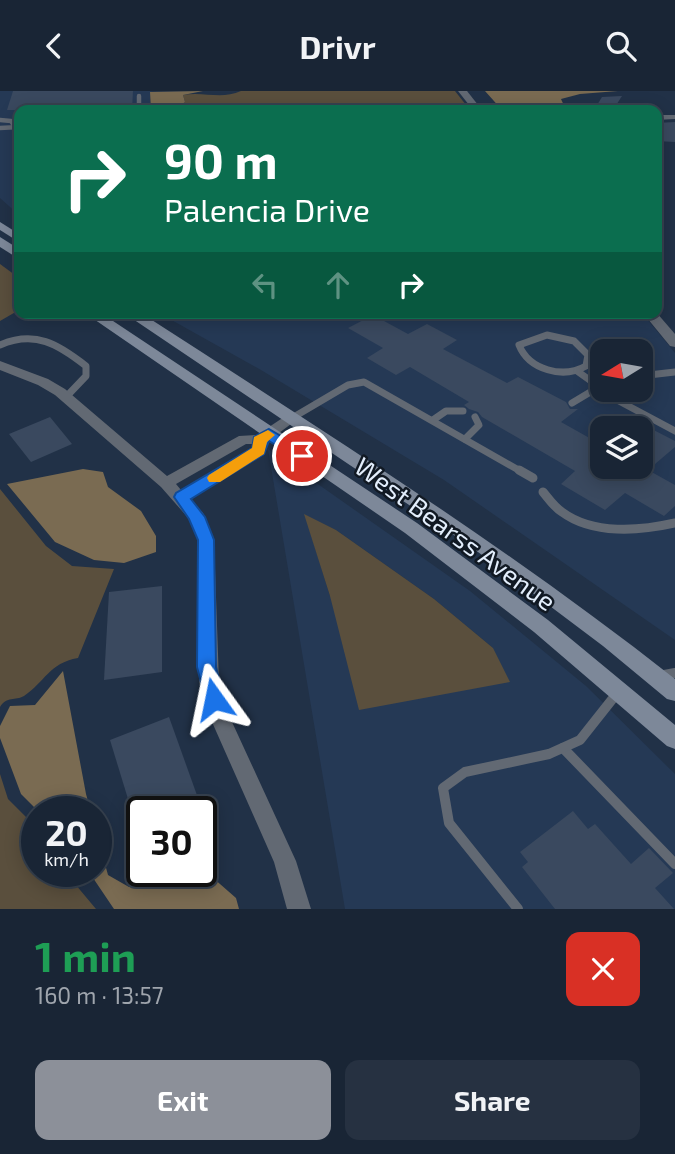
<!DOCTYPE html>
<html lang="en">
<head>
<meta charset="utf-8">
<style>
  body { margin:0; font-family:"Exo 2",sans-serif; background:#263141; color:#f1f3f6; height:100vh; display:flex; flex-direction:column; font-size:26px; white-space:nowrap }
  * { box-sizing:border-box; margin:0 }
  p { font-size:23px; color:#9fa5ad }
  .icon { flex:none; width:38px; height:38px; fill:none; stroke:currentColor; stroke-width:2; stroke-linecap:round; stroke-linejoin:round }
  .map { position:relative; height:818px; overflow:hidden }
  .sheet { display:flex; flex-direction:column; background:#192535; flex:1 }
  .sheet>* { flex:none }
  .top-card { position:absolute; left:14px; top:14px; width:648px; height:214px; border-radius:14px; box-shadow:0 4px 18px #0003,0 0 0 2px #374250; background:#0b6e4f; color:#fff; overflow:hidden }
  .needle { width:46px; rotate:259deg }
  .controls { position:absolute; left:590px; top:248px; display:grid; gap:14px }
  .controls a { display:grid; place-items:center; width:63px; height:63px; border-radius:14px; background:#192535; box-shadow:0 4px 18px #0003,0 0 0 2px #374250; font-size:35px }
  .speed { position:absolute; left:21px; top:705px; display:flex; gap:14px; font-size:35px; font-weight:700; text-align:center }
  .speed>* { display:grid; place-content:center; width:91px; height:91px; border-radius:50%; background:#192535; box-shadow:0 4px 18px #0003,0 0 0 2px #374250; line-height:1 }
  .speed small { font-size:18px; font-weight:400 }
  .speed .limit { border:4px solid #111; border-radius:10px; background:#fff; color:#111 }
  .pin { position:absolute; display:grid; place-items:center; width:60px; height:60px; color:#fff; margin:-30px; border:4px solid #fff; border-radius:50%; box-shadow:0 2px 7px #0007 }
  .me { position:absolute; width:77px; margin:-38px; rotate:348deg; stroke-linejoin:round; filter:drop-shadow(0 0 5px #0008) }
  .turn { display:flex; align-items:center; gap:24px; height:147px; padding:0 35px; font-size:32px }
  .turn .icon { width:91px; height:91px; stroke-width:2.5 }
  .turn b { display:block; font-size:49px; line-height:60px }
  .lanes { display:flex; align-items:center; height:66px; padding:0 35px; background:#0003; justify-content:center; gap:35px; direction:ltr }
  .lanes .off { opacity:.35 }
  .round { display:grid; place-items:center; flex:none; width:74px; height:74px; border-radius:14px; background:#263141 }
  .summary { display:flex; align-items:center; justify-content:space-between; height:119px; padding:0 35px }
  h1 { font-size:42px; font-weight:700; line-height:52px; color:#1e9e55 }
  .button { display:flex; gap:14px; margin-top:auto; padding:14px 35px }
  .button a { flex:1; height:80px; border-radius:14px; background:#8c9099; color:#fff; font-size:28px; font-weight:700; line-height:80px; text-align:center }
  .button a+a { background:#263141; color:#f1f3f6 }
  header { display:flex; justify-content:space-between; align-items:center; height:91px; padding:0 35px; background:#192535; font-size:32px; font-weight:700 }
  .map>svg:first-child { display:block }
  .built { fill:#253955; fill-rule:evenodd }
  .green { fill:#5a4f3d }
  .water { fill:#7a6b52 }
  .building { fill:#3a495f }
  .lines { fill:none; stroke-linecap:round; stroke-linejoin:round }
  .service-far3 { stroke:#626973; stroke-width:4.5 }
  .service-far2 { stroke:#626973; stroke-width:7 }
  .service-far1 { stroke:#626973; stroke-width:9 }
  .service { stroke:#626973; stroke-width:10 }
  .minor { fill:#626973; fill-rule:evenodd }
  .tertiary { fill:#626973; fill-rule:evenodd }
  .secondary { fill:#7d8899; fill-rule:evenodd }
  .route { fill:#1a73e8; stroke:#114b97; stroke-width:2 }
  .slow { fill:#f59e0b }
  .labels { text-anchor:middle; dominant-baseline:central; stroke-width:5; stroke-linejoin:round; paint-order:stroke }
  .street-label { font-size:26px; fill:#e3eefc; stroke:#111923 }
</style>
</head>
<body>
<header><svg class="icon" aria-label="back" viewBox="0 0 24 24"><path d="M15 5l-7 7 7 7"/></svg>Drivr<svg class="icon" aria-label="search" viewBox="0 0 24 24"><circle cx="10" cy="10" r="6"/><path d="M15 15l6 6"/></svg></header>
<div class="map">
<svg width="675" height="818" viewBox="0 0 675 818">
  <rect width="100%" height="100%" fill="#213147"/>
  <g class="built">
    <path d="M0,0H153L150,1L151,19H19V124L0,107Z"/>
    <path d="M159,222H642L675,262V549L444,389L261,279ZM602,261H640V299H602ZM602,338H640V376H602Z"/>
    <path d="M268,358L470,500L586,595L675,683V818H345ZM305,424L336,439L434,508L493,557L330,505Z"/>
  </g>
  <g class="green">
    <path d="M241,0H455L470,19H175L185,11L183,4C203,0 221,9 241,0Z"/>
    <path d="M0,173L19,187V219L0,230Z"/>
    <path d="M0,398L46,455L72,475L114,478L78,567C49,572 45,591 24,605C15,610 7,605 0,616Z"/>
    <path d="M304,423L336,439L434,508L493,557L510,591L359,619L330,505Z"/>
    <path d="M0,683L8,708L33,733L37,780L65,781L96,818H0Z"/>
  </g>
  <g class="water">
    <path d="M203,0L183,4L185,11L175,19H151L150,1Z"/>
    <path d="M485,0H618L580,3L561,8L566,19H502Z"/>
    <path d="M83,378L103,381L108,396L141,420L156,445V461L124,472L94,469L55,451L7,393Z"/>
    <path d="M63,580L86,703L91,721H39L21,703L0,647V635L10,615L35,614Z"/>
    <path d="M96,740L108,784L129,796L212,786L236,807L239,818H114L89,781L96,780Z"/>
  </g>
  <g class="building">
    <path d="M13,0H133L132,19H7Z"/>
    <path d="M622,5L613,19H594L602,6Z"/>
    <path d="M675,31V51L656,50V32Z"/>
    <path d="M373,224L408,243L427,233L457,249L443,258L507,292L518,286L566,311L570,318H578L561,331L602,354V376H640V332L675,350V356L648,379L675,394V415L664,425L625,402L605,419L561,393L575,380L482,326L478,321L469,318L464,314L469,311L410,276L396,284L367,267L383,257L348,237Z"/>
    <path d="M50,326L72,353L31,371L9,343Z"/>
    <path d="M162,495V581L104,589L109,501Z"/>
    <path d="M169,626L203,721H132L110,649Z"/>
    <path d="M573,720L588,738L595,733L631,773L649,757L673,782L655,797L674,818H555L522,776L528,771L520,761Z"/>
  </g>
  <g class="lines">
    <g class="service-far3">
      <path d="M139,5V19"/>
      <path d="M0,29L11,30L15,36"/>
      <path d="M0,37L19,36"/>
    </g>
    <g class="service-far2">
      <path d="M547,244L574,250L588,264L586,275C563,288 529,279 519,254Z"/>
      <path d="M0,254C35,239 58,253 86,275V285L66,306"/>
      <path d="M577,280L619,310L675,340"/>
      <path d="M640,285L675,281"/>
      <path d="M572,312L602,294"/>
      <path d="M292,327L348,294L364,291L522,381"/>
      <path d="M433,329L446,320H463"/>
      <path d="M465,348L479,334L475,326"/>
    </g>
    <g class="service-far1">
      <path d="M519,379L533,387"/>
      <path d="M543,401C549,408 554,416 562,421C593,444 640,440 675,432"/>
    </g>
    <g class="service">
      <path d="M659,585L675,582"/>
      <path d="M563,657L675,773"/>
      <path d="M518,818L449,732L443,697L465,681L549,663L580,649L618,601"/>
    </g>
    <g class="minor">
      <path d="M656,24H675V28L656,29Z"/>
      <path d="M0,270L48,288L65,298L167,385L239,345L257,344L287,324H297L299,327L267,351L264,362L190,408L203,422L214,449L219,591L232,631L296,770L311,818H287L274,771L212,631L199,591L198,449L190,429L161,396L55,304L38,294L0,279ZM246,353H252V357L181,399L176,393Z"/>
    </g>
    <g class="tertiary">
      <path d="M458,0H467L482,19H473Z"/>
      <path d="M656,221L675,243V256L670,255L643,222Z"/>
    </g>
    <g class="secondary">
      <path d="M0,131L19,143V151L0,139Z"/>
      <path d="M0,146L19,158V168L0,156Z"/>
      <path d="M85,222H101L417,432L548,529L675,634V658L667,655L534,541L405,442Z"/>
      <path d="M124,222H141C322,339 505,454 675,588V610L667,608L603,555L470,455Z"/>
    </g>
  </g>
  <path class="route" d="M269,338L308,361L310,365L308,368H297L269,350L264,363L191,408L205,426L214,449L216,576L224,608L221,614L214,617L207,614L197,576L198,449L189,428L174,406L176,402L252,357L254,346Z"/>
  <path class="slow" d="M268,339L275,344L267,351L264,363L220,391H209L207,387L209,384L252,357L254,346Z"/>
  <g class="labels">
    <g class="street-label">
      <text transform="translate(456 442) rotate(36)">West Bearss Avenue</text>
    </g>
  </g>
</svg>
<div class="controls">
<a><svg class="needle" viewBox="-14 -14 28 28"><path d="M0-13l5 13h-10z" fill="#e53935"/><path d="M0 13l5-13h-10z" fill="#9fa5ad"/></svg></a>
<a><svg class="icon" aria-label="layers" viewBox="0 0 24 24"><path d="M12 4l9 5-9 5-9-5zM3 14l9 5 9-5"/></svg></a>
</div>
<div class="speed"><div>20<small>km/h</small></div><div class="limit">30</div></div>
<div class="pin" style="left:302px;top:365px;background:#d93025"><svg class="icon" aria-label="arrive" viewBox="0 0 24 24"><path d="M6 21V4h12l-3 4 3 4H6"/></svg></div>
<svg class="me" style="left:214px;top:608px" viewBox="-20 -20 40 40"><path d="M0-17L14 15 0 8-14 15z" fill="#1a73e8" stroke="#fff" stroke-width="4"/></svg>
<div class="top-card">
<div class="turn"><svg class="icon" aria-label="right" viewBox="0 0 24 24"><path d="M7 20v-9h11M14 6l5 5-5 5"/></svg><div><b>90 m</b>Palencia Drive</div></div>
<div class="lanes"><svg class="icon off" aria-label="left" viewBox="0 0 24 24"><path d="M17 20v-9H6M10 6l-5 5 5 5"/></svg><svg class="icon off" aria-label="ahead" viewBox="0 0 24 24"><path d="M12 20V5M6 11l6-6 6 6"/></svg><svg class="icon" aria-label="right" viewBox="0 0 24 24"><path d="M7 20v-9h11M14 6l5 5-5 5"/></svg></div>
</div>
</div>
<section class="sheet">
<div class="summary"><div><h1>1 min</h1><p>160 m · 13:57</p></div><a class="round" style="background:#d93025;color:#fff"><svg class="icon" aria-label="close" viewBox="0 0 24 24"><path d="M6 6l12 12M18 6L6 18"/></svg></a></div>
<div class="button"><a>Exit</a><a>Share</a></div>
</section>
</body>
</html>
